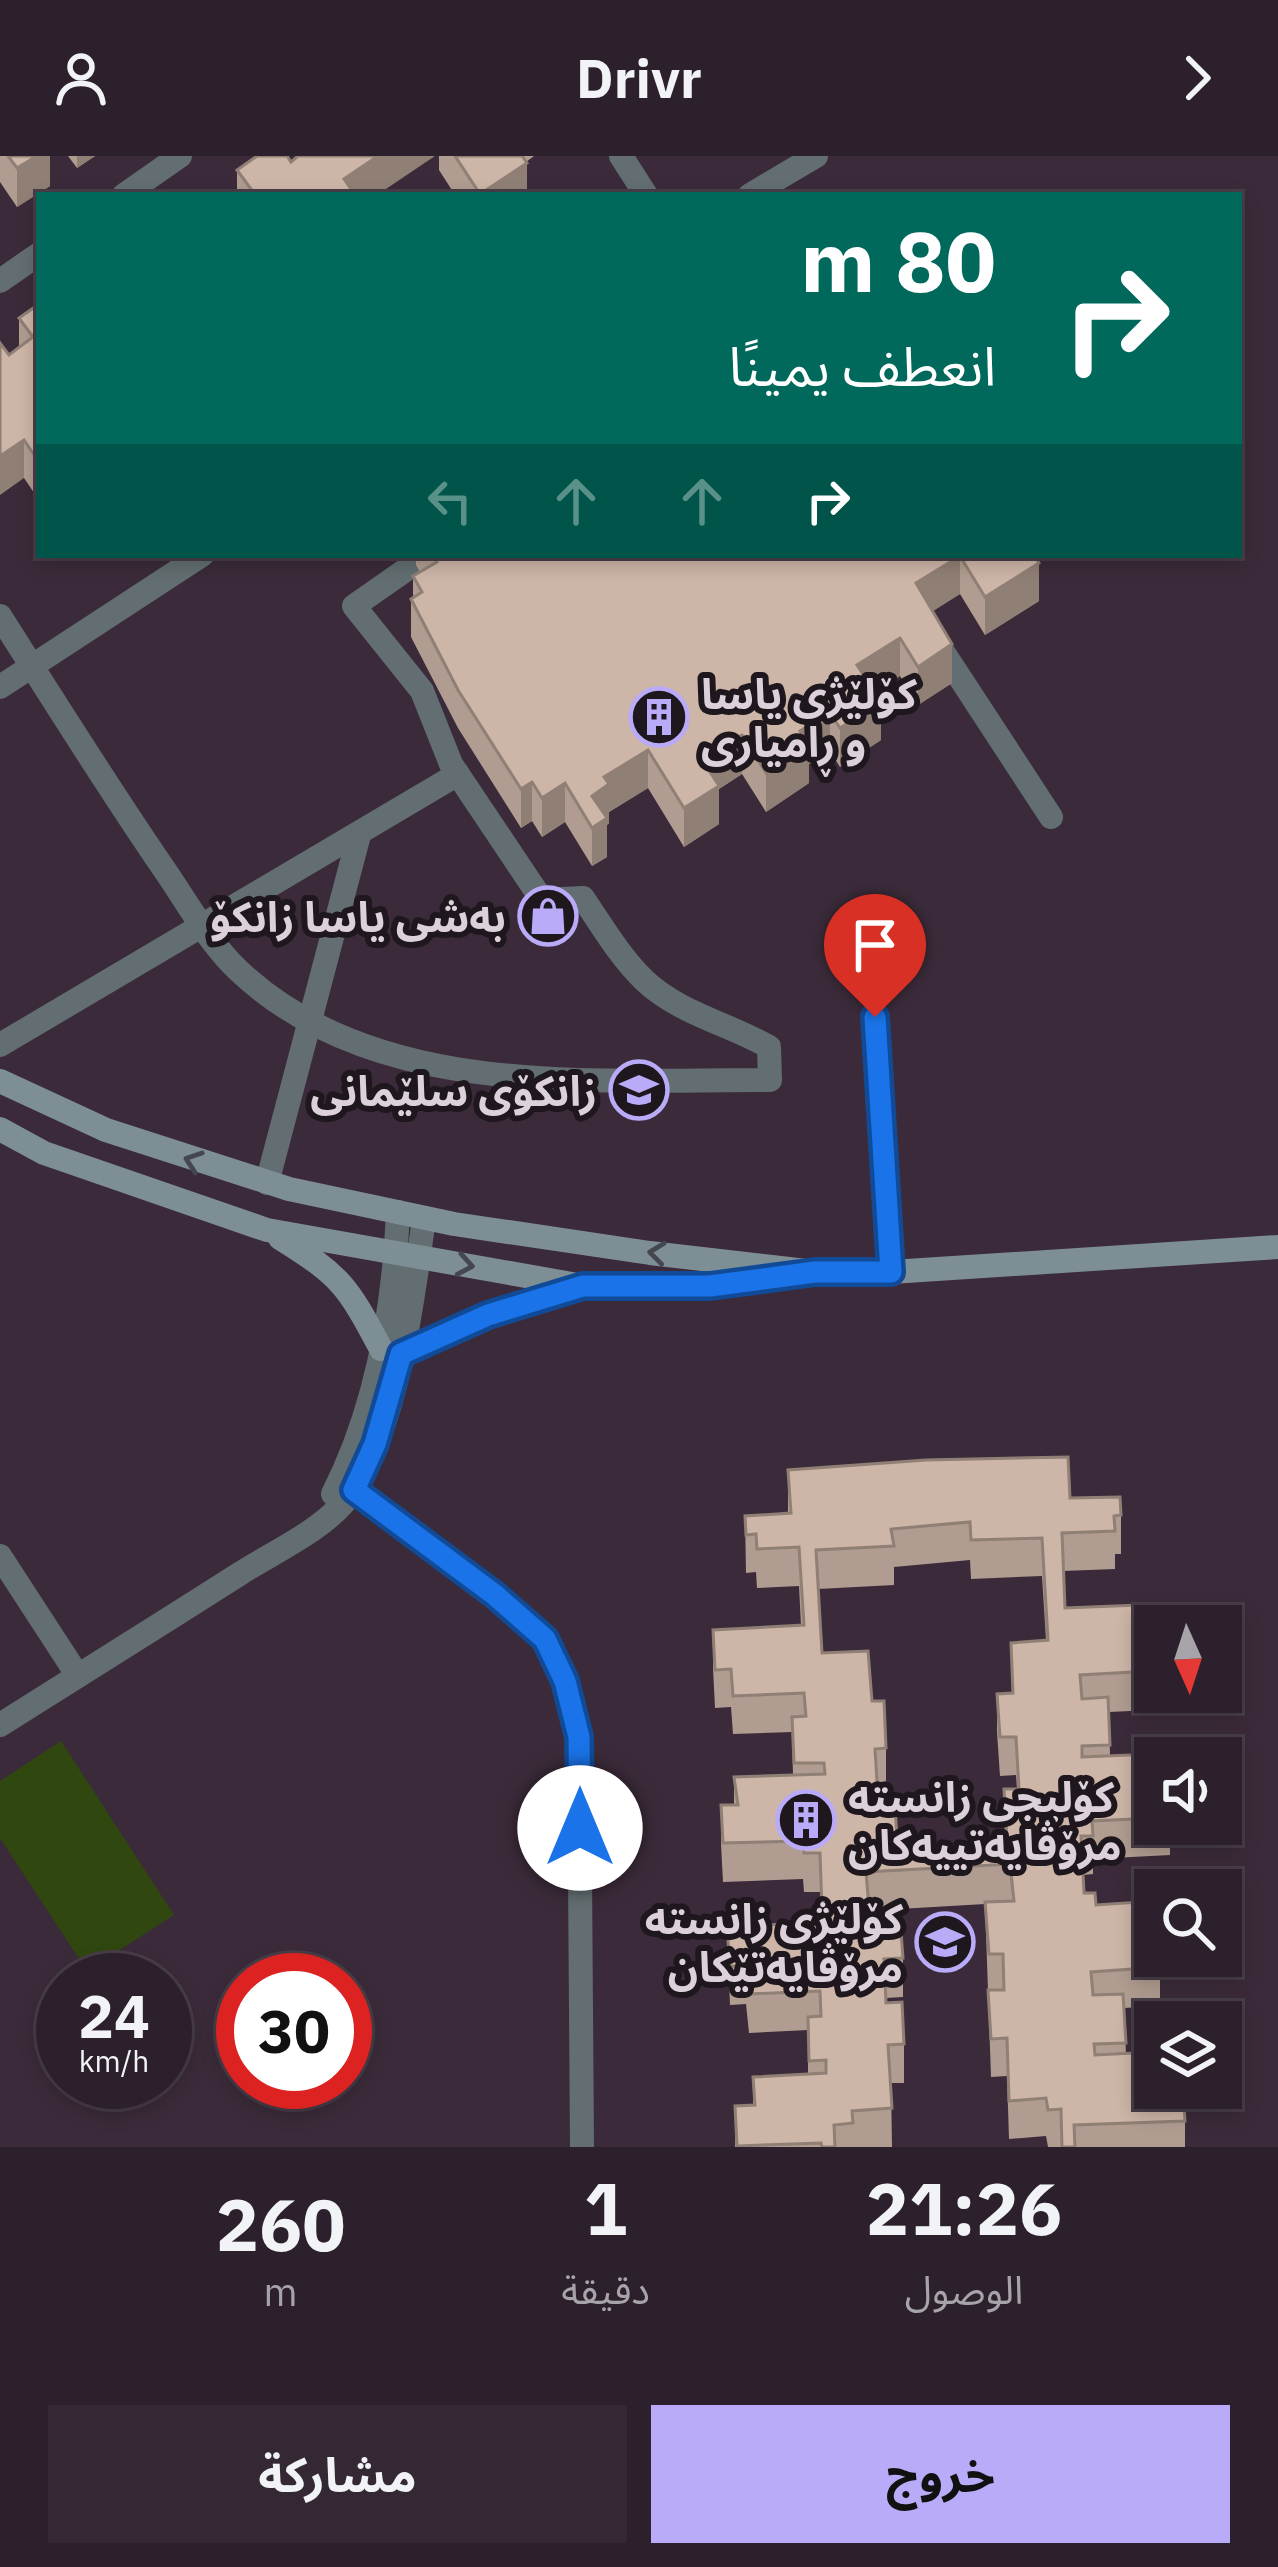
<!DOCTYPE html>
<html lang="ar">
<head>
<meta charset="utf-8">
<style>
  body { margin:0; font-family:"IBM Plex Sans","Noto Sans Arabic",sans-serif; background:#342834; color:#f1f3f6; direction:rtl; height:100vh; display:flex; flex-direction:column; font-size:45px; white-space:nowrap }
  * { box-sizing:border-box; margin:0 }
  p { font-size:39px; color:#a6a3a9 }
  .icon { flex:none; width:66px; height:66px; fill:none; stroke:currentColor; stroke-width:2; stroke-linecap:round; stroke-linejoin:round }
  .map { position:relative; height:1991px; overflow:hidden; direction:ltr }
  .side { display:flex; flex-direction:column; background:#2c202c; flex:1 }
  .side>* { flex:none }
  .guide { position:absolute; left:36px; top:36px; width:1206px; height:366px; border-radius:0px; box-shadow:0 6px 18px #0003,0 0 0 3px #483e48; direction:rtl; background:#00695c; color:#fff; overflow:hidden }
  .needle { width:78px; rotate:177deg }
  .buttons { position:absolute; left:1134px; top:1449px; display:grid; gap:24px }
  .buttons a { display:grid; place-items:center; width:108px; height:108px; border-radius:0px; background:#2c202c; box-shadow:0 6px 18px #0003,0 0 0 3px #483e48; font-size:60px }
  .speed { position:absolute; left:36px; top:1797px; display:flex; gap:24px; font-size:60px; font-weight:700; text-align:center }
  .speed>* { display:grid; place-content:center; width:156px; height:156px; border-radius:50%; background:#2c202c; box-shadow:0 6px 18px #0003,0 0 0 3px #483e48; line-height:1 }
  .speed small { font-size:30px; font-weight:400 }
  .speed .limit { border:18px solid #d22; background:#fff; color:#111 }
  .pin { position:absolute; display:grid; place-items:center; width:102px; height:102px; color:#fff; margin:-123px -51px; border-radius:50% 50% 50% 0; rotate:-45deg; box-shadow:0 0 12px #0007 }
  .pin .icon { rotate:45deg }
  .me { position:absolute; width:132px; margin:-66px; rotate:0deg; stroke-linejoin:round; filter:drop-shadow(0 0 9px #0008) }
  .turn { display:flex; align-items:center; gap:42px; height:252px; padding:0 48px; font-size:54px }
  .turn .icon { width:156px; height:156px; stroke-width:2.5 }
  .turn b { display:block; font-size:84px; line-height:102px }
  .lanes { display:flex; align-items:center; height:114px; padding:0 48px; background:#0003; justify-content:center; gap:60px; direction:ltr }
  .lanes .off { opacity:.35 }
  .eta { display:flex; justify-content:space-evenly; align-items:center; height:204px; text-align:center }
  .eta b { font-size:72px; font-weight:700; line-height:84px }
  .button { display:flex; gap:24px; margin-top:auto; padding:24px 48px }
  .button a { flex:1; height:138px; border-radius:0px; background:#b9abf7; color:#111; font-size:48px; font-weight:700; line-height:138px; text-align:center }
  .button a+a { background:#342834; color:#f1f3f6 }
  header { display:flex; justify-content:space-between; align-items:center; height:156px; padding:0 48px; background:#2c202c; font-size:54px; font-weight:700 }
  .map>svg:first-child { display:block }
  .green { fill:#304710 }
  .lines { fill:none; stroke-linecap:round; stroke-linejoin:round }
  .lane { stroke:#626e71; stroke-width:18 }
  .street { stroke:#626e71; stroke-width:24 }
  .secondary { stroke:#7d8f95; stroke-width:24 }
  .wall { fill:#b09c90; fill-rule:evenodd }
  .shaded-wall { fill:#907f75 }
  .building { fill:#cdb5a7; stroke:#907f75; stroke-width:3; fill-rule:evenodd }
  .oneway { stroke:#44474d }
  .route-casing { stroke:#114b97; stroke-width:30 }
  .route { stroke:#1a73e8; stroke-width:21 }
  .labels { text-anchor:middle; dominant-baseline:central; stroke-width:12; stroke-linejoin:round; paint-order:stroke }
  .poi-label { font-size:42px; font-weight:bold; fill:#dcd1da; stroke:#1e171d; text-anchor:end }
</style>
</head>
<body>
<header><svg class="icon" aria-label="forward" viewBox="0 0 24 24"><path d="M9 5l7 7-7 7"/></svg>Drivr<svg class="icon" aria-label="person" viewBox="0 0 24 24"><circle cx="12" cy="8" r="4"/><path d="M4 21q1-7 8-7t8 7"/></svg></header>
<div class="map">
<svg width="1278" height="1991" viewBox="0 0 1278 1991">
  <rect width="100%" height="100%" fill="#3b2b3a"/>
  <path class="green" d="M61,1585L174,1759L87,1815L0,1682V1625Z"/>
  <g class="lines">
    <path class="lane" d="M875,861L891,1116"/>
    <g class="street">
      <path d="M621,0L646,39"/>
      <path d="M124,39L180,0"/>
      <path d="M750,39L816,0"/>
      <path d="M0,125L39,98"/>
      <path d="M0,460C54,545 107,630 164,713C187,746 209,787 239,815C377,945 596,923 770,924L769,891C729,868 679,857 645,825C620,801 602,770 583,742L542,744L451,608L422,535L354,450L427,399"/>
      <path d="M934,482L1051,661"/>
      <path d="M0,531L202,399"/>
      <path d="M0,889L458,618"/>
      <path d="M267,1027L359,679"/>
      <path d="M340,1325L495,1439L545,1483L565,1525L579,1581L582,1991"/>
      <path d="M333,1338C376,1253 394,1151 398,1056"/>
      <path d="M0,1400L78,1520"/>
      <path d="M0,1569C81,1518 161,1468 241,1417C277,1394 328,1372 352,1336C398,1268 413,1143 424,1062"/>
    </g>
    <g class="secondary">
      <path d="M0,925L106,974L289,1033L454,1068L650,1097L815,1116H891L1278,1091"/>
      <path d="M0,973L44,997L267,1074L583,1130H709L777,1121"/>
      <path d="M280,1082C341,1120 347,1129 381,1193"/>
      <path d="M401,1198L487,1159L578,1132"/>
    </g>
  </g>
  <g class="wall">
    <path d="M0,0H50V30L17,51L0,26Z"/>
    <path d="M68,0H95L77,12Z"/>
    <path d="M439,0H534L526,6L527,39H455L439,14Z"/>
    <path d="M291,6L377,39H237V14Z"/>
    <path d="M39,148V344L24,322L9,199L19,191V162Z"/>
    <path d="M416,399H1034L1039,445L985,479L960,438L932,455L952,527L918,549L900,520L875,536L881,584L840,611L830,595L809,608V627L766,656L742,618L719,633V668L684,691L648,632L609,656V667L607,669V701L592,710L565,666L542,681L532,665L521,672L458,572L411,481V443L413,441V420L420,416L416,409Z"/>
    <path d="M788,1314L1070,1342L1121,1359V1398H1115V1413L1063,1415L1065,1452L1155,1470V1525H1151V1554L1109,1556L1110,1600L1155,1619V1668H1170V1699L1093,1703V1718L1083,1719L1084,1737L1155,1800H1175V1818L1160,1819V1850L1124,1852L1126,1898L1185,1965V1991H1048L1046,1980L1009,1983L1007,1920L991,1921L985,1748L899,1753L903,1802V1841L886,1842V1847L904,1888V1927H891L892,1991H735V1950L753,1949V1921L808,1918V1874L749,1877L746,1848L730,1849L727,1771L809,1767L821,1754L820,1736H804L803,1723L723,1726L721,1688V1649H734V1621L793,1619L792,1576L733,1578L731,1551L715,1552L713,1512V1474L801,1469L799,1430L757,1432L756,1416L746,1417L745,1360L788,1357ZM970,1404L971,1423L1042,1420L1046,1484L1011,1487L1012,1537L997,1538V1576L1000,1620L1016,1619L1017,1633H1004L1005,1686L898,1693L878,1641V1631H886V1592L872,1545L822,1497L818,1433L894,1429V1411Z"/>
  </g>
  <g class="shaded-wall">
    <path d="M36,0H50V30L17,51V12Z"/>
    <path d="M77,0H95L77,12Z"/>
    <path d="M378,0H435L377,39H344V23Z"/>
    <path d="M527,7V39H480V38Z"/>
    <path d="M24,284V322L0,339V300Z"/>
    <path d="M960,400V438L916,466V427Z"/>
    <path d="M1039,407V445L985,479V441Z"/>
    <path d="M900,482V520L857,547V509Z"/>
    <path d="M952,488V527L918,549V511Z"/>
    <path d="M881,546V584L840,611V572Z"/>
    <path d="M830,557V595L809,608V627L766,656V617L800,575Z"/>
    <path d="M742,579V618L719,633V668L684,691V652L703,605Z"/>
    <path d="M648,594V632L609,656V667L607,669V701L592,710V640L604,621Z"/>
    <path d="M532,626V665L521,672V633Z"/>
    <path d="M565,627V666L542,681V642Z"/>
  </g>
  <g class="building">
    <path d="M8,0H37L17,12Z"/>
    <path d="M257,0H287L291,6L298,0H378L344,23L355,39H243L251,33L237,14Z"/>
    <path d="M455,0H522L527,7L480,38Z"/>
    <path d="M39,148V306L24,284L0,300V187L9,199L33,181L19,162Z"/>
    <path d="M433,399H1034L1039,407L985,441L960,400L916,427L952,488L918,511L900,482L857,509L881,546L840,572L830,557L800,575L809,589L766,617L742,579L703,605L719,630L684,652L648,594L604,621L609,628L592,640L607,662L592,672L565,627L542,642L532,626L521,633L458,534L411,443L422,436L413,420L437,406Z"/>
    <path d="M1068,1301L1070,1342L1120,1341L1121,1359L1114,1360L1115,1375L1062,1377L1065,1452L1164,1448L1166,1470H1155V1487H1149L1151,1515L1080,1519L1082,1543L1108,1541L1110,1589L1082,1590V1601L1154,1598L1155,1619V1662L1092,1665L1093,1680H1081L1084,1737H1095L1096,1749L1155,1745V1800H1159L1160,1811L1091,1816L1093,1839L1123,1838L1126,1887L1094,1888L1095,1899L1155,1896V1932H1183L1185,1965L1074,1969L1075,1991H1062L1061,1953L1048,1954L1046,1942L1009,1945L1007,1882L991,1883L988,1834H1004L1003,1798H989L985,1746L1014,1745L1010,1708L866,1716L869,1752L899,1750L903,1802L884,1803L886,1847L902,1846L904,1888L888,1889L892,1952L852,1955L853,1967L834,1969L835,1991H822L821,1987L737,1990L735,1950L755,1949L753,1921L826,1917V1904L809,1905L808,1861L821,1860L820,1835L749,1838L746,1810H730L727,1771L809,1767V1755L822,1754L820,1697H804L803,1685L723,1687L721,1649H738L734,1621L825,1618L824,1607H794L792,1561L806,1560L804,1537L733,1540L731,1513L715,1514L713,1474L804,1469L799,1391L757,1393L756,1378L746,1379L745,1360L791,1357L788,1314L926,1304ZM970,1366L971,1384L1042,1382L1048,1484L1011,1487L1013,1537L997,1538L1000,1581H1016L1019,1633H1004L1007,1686L898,1693L894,1639L878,1641L875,1593L886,1592L884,1545H872L868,1495L822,1497L816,1394L894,1390L891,1373Z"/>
  </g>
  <defs><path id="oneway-chevron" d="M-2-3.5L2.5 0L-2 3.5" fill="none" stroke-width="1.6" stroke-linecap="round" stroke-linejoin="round" transform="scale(3)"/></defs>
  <g class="oneway">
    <use href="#oneway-chevron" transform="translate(193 1005) rotate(-161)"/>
    <use href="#oneway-chevron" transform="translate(657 1097) rotate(-173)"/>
    <use href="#oneway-chevron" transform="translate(465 1109) rotate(10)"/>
  </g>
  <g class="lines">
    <g class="route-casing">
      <path id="route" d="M580,1672L579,1581L565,1525L545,1483L495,1439L354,1334L375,1288L401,1198L488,1159L583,1130H710L815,1116H891L875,861"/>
    </g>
    <use href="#route" class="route"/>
  </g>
  <defs>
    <g id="building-ring" transform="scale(3)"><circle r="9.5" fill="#1e171d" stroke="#b9abf7" stroke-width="1.5"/><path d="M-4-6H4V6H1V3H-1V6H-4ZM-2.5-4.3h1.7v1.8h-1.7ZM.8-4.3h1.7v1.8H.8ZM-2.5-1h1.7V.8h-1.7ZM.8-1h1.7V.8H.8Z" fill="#b9abf7"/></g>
    <g id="shop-ring" transform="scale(3)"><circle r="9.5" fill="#1e171d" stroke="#b9abf7" stroke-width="1.5"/><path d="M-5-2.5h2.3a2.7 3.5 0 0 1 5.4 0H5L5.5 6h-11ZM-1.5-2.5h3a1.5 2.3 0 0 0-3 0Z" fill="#b9abf7"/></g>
    <g id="university-ring" transform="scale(3)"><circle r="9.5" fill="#1e171d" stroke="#b9abf7" stroke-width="1.5"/><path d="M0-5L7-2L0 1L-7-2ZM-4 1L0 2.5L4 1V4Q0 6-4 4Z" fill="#b9abf7"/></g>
  </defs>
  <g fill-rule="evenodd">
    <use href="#building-ring" x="659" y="561"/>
    <use href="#shop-ring" x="548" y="760"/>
    <use href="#university-ring" x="639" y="934"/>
    <use href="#building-ring" x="806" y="1664"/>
    <use href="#university-ring" x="945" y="1786"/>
  </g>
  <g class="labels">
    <g class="poi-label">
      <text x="701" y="537" text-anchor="start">کۆلێژی یاسا<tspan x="701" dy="48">و ڕامیاری</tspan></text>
      <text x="506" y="760">بەشی یاسا زانکۆ</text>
      <text x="597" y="934">زانکۆی سلێمانی</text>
      <text x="848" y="1640" text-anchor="start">کۆلیجی زانستە<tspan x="848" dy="48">مرۆڤایەتییەکان</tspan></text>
      <text x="903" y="1762">کۆلێژی زانستە<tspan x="903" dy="48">مرۆڤایەتێکان</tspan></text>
    </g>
  </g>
</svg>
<div class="buttons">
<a><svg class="needle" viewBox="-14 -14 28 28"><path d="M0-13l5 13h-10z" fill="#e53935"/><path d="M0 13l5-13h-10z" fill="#a6a3a9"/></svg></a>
<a><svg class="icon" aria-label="sound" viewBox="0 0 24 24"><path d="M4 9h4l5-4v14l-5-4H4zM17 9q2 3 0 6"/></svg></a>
<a><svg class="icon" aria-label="search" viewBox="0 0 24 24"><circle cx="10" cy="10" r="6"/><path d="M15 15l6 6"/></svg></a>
<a><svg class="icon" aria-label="layers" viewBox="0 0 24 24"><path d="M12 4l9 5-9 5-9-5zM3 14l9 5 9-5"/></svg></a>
</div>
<div class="speed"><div>24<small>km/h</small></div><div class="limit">30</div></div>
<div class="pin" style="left:875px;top:861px;background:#d93025"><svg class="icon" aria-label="arrive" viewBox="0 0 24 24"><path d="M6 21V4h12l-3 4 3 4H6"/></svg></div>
<svg class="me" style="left:580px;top:1672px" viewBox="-20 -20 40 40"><circle r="19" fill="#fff"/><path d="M0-13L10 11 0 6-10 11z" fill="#1a73e8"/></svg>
<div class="guide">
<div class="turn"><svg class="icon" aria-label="right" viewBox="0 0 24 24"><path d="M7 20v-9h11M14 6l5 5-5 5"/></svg><div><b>80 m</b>انعطف يمينًا</div></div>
<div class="lanes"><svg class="icon off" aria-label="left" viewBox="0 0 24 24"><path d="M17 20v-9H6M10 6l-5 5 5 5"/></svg><svg class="icon off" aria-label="ahead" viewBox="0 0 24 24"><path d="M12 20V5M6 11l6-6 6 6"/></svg><svg class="icon off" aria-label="ahead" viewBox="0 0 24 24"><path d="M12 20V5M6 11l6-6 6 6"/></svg><svg class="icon" aria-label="right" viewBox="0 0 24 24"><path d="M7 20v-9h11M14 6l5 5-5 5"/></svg></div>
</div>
</div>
<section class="side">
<div class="eta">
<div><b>21:26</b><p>الوصول</p></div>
<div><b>1</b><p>دقيقة</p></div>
<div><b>260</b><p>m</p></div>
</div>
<div class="button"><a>خروج</a><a>مشاركة</a></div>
</section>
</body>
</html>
